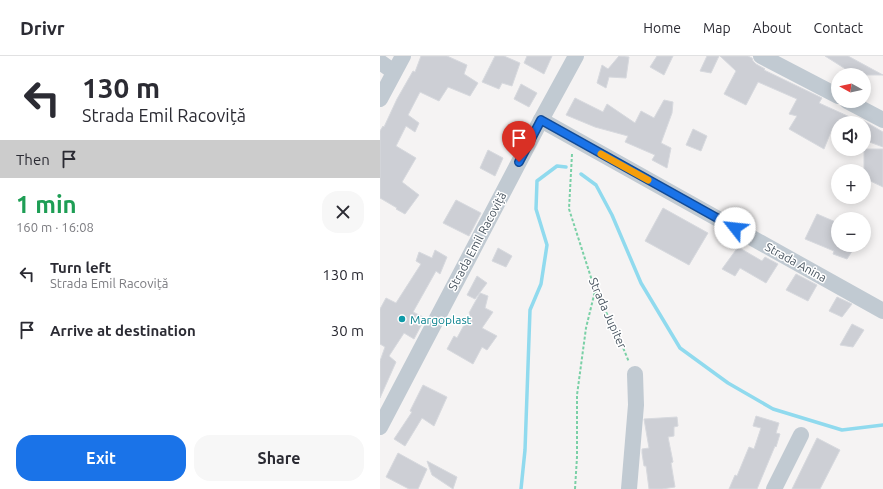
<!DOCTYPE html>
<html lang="en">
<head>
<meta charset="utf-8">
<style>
  body { margin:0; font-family:Ubuntu,sans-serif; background:#f7f7f7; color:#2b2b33; height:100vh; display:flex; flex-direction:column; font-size:15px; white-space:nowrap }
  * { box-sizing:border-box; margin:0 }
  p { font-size:13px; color:#7c7c81 }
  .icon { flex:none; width:22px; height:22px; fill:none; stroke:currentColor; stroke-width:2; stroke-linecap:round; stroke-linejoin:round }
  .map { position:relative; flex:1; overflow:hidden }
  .drawer { display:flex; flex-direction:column; background:#fff; width:380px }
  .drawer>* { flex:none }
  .banner { background:#fff; color:#2b2b33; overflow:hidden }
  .needle { width:26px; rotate:278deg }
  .controls { position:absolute; left:451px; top:12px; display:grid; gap:8px }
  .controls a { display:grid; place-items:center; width:40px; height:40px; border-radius:50%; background:#fff; box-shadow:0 2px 10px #0003; font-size:20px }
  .pin { position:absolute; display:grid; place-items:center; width:34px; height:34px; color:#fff; margin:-41px -17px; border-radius:50% 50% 50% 0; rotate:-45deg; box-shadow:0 0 4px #0007 }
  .pin .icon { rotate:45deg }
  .me { position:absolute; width:44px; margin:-22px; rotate:299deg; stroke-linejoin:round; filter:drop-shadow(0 0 3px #0008) }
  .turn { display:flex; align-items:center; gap:14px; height:84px; padding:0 16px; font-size:18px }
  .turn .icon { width:52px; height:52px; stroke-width:2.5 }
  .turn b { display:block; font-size:28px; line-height:34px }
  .then { display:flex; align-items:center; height:38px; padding:0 16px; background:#0003; gap:8px; font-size:15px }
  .round { display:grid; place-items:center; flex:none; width:42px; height:42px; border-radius:16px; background:#f7f7f7 }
  .summary { display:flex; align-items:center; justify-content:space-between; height:68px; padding:0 16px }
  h1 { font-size:24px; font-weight:600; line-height:30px; color:#1e9e55 }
  .primary-button { display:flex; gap:8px; margin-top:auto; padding:8px 16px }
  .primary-button a { flex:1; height:46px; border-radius:16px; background:#1a73e8; color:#fff; font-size:16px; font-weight:600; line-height:46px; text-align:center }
  .primary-button a+a { background:#f7f7f7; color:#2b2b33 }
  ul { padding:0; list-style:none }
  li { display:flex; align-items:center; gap:12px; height:56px; padding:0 16px }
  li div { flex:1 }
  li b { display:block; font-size:15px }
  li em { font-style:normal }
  header { display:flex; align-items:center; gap:24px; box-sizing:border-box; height:56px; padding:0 20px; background:#fff; border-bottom:1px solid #e1e1e2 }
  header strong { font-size:19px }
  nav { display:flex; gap:22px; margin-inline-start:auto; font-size:14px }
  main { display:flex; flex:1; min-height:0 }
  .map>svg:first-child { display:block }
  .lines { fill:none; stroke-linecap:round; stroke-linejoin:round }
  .stream { stroke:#90daee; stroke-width:3.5 }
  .building { fill:#cdcfd5; stroke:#d7d9de }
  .path { stroke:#7ad0a6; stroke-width:2; stroke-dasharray:3 2; stroke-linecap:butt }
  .minor { stroke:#c1cad2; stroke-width:16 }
  .route-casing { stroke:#114b97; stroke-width:10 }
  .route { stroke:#1a73e8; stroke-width:7 }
  .slow { stroke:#f59e0b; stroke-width:7 }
  .culture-dot { fill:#0f9aa8; stroke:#fff; stroke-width:1.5 }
  .labels { text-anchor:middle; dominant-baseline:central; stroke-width:3; stroke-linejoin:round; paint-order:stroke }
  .street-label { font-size:12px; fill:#4a5661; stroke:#fff }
  .culture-label { font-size:12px; fill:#0d838f; stroke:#fff; text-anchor:start }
</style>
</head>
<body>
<header>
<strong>Drivr</strong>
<nav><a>Home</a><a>Map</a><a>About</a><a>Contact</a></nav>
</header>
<main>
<section class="drawer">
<div class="banner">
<div class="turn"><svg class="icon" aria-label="left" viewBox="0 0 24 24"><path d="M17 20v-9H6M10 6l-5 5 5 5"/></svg><div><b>130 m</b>Strada Emil Racoviță</div></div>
<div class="then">Then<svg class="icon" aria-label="arrive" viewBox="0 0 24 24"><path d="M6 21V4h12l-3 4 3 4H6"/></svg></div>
</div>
<div class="summary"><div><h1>1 min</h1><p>160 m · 16:08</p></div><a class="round"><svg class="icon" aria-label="close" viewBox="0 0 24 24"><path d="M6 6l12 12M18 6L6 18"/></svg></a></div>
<ul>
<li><svg class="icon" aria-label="left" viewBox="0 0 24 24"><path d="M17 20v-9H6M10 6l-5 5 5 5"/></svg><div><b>Turn left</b><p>Strada Emil Racoviță</p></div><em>130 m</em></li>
<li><svg class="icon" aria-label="arrive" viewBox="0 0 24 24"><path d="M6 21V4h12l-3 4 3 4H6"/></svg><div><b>Arrive at destination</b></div><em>30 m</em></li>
</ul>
<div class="primary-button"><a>Exit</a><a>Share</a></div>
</section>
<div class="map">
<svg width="503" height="433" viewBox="0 0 503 433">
  <rect width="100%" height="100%" fill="#f5f3f3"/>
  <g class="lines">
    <g class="stream">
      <path d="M201,118L216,129L232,159L261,227L300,292L348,327L393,353L462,374L503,369"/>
      <path d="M141,433L145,394L150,254L161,228L167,189L156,153L157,125L177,110L186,111"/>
    </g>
  </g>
  <g class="building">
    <path d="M41,0H67L87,9L84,18L98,27L90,40L68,31L59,45L40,36L28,59L39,67L35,76L26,70L16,90L36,102L22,126L39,139L25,158L16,153L17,152L0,142V75L3,70L4,71L17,43L33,15L35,16Z"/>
    <path d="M115,0H124L140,7L132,30L122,27L119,33L102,26Z"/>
    <path d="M147,0H172L164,18L144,7Z"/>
    <path d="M239,0L249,1L246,22L229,21L226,32L217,27L222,9L228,13Z"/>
    <path d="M277,0H293L284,19L270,11Z"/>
    <path d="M327,0H339L331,17L320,15Z"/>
    <path d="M340,0H368L372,2L373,5L376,8L385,13L384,14L442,42L439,47L483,67H458V75L452,73L444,93L409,73L417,60L409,58L417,43L378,26L366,49L344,38L356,15Z"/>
    <path d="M445,0H468L503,19H475Z"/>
    <path d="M141,28L157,37L149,51L134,43Z"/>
    <path d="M195,42L223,56L227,48L255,67L261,55L274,62L284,44L293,46L292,57L281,87L291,92L287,112L272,104L275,99L245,86L248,80L215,71L186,59Z"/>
    <path d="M484,65L503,76V91L484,84Z"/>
    <path d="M313,73L327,80L321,95L306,89Z"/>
    <path d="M484,93H503V131L484,122Z"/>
    <path d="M108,94L123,102L115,120L100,112Z"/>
    <path d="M76,144L101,157L89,180L63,167Z"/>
    <path d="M283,152L328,177L309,209L265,185Z"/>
    <path d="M437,158L458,167V189H476L467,203L453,198L454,195L425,183Z"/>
    <path d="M358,191L382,205L385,201L398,208L386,227L360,212L355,220L342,213Z"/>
    <path d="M118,192L132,200L126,211L112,205Z"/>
    <path d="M55,194L67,201L60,218L56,215L33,256L45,262L34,283L24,277L9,300L16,306L0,342V305L5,291L0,288V253L6,242L16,247L41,208L36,205L39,196L52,202Z"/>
    <path d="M416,218L437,229L428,245L406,234Z"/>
    <path d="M97,220L107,227L95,243L87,239Z"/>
    <path d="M100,237L108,240L105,252L113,256L102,272L117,280L107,294L102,291L93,308L67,293L74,280L77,282L90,258L89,257Z"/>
    <path d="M457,241L472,248L462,261L449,255Z"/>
    <path d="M472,268L484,274L473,291L460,289Z"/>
    <path d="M43,329L67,341L54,370L42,362L25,390L14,383L32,356L30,355Z"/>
    <path d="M376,360L399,367L396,377L400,378L396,391L395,390L377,433H349L355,419L357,420L369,391L374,393L381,372L373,370Z"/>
    <path d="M297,361L298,370L294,371V380L288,381L293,406L291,407L295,431L282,433H269L266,410H264L262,397V393L269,392L264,363Z"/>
    <path d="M437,382L460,394L440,433H412Z"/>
    <path d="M18,397L47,413L38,433H29L6,421Z"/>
    <path d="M47,405L77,421L73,433L52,419Z"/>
  </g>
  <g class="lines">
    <g class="path">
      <path d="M192,98L189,153L215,234L239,282L249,306"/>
      <path d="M195,433L197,401V339L206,272L215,235"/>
    </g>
    <g class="minor">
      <path d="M381,0L458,40"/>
      <path d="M0,6L14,16"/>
      <path d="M0,43L23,0"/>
      <path d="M467,45L503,64"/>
      <path d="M161,64L503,255"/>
      <path d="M0,371L161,64L196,0"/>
      <path d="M249,433L256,349L255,318"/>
      <path d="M394,433L421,379"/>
    </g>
  </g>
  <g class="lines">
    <g class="route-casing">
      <path id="route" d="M139,106L161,64L355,172"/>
    </g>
    <use href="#route" class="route"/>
    <path class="slow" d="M221,98L268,124"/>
  </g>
  <circle class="culture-dot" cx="22" cy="263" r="4"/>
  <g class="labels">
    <g class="street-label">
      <text transform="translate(97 185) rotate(-62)">Strada Emil Racoviță</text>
      <text transform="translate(416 206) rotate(29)">Strada Anina</text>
      <text transform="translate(228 257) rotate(66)">Strada Jupiter</text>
    </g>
    <g class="culture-label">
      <text x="30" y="263">Margoplast</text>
    </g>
  </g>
</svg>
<div class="controls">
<a><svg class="needle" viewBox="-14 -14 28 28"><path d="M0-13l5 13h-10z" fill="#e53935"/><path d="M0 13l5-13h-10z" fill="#7c7c81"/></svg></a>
<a><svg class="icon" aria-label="sound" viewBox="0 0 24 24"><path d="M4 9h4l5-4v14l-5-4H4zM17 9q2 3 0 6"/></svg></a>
<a>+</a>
<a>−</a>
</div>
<div class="pin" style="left:139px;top:106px;background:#d93025"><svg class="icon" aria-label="arrive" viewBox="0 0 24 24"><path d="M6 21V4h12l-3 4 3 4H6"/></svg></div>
<svg class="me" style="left:355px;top:172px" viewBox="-20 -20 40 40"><circle r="19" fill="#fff"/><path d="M0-13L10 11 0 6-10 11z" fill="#1a73e8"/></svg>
</div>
</main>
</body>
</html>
